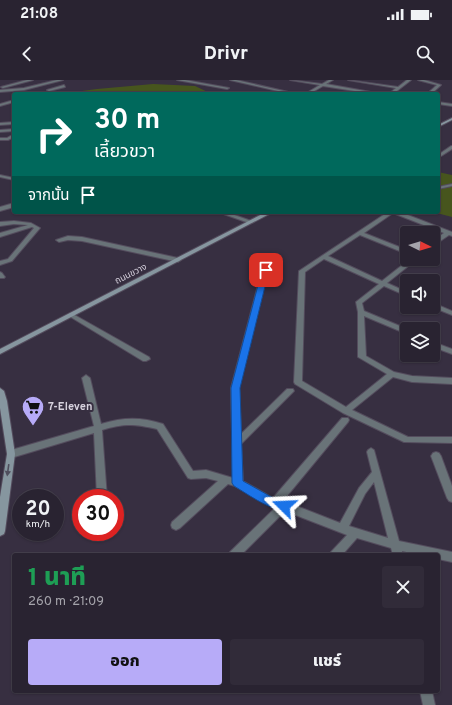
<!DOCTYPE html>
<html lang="th">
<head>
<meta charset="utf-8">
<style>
  body { margin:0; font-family:Overpass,"Noto Sans Thai",sans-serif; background:#312b39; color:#f1f3f6; height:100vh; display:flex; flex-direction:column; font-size:15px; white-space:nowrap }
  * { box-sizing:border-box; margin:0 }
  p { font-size:13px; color:#a5a4ab }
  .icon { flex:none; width:22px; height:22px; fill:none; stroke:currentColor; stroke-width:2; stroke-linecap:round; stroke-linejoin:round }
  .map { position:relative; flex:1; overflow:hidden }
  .side { position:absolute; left:12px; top:473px; width:428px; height:140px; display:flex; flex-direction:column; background:#292331; border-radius:4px; box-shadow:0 1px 3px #0004,0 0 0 1px #45404d }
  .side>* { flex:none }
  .hud { position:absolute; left:12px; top:12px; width:428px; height:122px; border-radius:4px; box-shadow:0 1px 3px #0004,0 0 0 1px #45404d; background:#00695c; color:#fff; overflow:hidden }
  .needle { width:26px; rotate:95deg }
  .fabs { position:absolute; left:400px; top:146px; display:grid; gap:8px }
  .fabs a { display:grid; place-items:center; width:40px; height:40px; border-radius:4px; background:#292331; box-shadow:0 1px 3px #0004,0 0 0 1px #45404d; font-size:20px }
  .speed { position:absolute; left:12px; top:409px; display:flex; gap:8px; font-size:20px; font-weight:700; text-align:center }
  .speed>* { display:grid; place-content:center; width:52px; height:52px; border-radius:50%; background:#292331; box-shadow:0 1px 3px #0004,0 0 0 1px #45404d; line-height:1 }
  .speed small { font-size:10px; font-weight:400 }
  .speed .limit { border:6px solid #d22; background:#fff; color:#111 }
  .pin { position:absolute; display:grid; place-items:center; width:34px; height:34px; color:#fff; margin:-17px; border-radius:8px; box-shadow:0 2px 6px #0006 }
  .me { position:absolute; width:44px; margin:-22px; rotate:291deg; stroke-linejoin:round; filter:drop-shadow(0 0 3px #0008) }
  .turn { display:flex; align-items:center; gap:14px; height:84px; padding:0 16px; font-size:18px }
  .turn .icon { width:52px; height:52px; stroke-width:2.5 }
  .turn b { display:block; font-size:28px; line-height:34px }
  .then { display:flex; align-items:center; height:38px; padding:0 16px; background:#0003; gap:8px; font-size:15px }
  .round { display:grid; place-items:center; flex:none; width:42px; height:42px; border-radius:4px; background:#312b39 }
  .overview { display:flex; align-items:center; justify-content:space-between; height:68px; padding:0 16px }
  h1 { font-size:24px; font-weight:800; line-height:30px; color:#1e9e55 }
  .cta { display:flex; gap:8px; margin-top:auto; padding:8px 16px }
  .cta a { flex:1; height:46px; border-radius:4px; background:#b7abf8; color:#111; font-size:16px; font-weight:800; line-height:46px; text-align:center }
  .cta a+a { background:#312b39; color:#f1f3f6 }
  .status { display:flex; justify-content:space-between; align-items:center; height:28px; padding:0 20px; background:#292331; direction:ltr }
  .status svg { height:11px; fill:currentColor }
  header { display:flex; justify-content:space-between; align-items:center; height:52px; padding:0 16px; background:#292331; font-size:18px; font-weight:800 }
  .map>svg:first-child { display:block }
  .green { fill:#47551d }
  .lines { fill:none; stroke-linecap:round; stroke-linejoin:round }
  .street-casing { stroke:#544c5d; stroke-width:2 }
  .secondary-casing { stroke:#544c5d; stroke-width:2 }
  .street { fill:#697378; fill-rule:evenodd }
  .secondary { fill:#86969f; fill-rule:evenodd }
  .oneway { fill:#4f4e5d }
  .route { fill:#1a73e8; stroke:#114b97 }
  .labels { text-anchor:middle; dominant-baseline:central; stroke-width:4; stroke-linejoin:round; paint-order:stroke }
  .far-street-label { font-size:9px; fill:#d7d2de; stroke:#372f41 }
  .poi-label { font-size:11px; font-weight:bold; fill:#d7d2de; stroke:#372f41; text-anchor:start }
</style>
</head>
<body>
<div class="status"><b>21:08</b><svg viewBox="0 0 49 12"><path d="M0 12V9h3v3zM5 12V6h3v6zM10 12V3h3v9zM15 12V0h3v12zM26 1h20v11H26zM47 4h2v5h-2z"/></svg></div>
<header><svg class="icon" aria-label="back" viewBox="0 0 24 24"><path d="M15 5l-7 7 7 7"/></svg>Drivr<svg class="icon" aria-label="search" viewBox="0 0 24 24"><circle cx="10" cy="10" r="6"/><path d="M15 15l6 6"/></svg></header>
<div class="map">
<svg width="452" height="625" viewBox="0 0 452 625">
  <rect width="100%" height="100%" fill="#372f41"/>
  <g class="green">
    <path d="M153,4L195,6L212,14H59L97,9Z"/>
    <path d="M438,92L452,95V137L433,132H438Z"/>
  </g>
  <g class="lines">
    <g class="street-casing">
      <g id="street">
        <path d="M27,0H33L3,8L1,7Z"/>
        <path d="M57,0H63L24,10L0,12V10L24,8Z"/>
        <path d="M177,0H185L229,8L227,9Z"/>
        <path d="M230,0H236L297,14H291Z"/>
        <path d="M290,0L322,4L329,0H333L326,4L382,14H374L323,6L309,14H305L320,5Z"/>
        <path d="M348,0L398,7L407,0H411L393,14H389L396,8Z"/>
        <path d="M418,0H424L441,5L431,14H427L437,5Z"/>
        <path d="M64,5L65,7L49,11L47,10Z"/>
        <path d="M14,20V22L0,26V24Z"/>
        <path d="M438,22L452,24V26L438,24Z"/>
        <path d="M14,42V44L0,45V43Z"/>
        <path d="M14,49V51L0,52V50Z"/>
        <path d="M14,54V57L8,60H0V58H7Z"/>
        <path d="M451,66H452V69L438,78V75Z"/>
        <path d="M0,95L14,98V100L0,97Z"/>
        <path d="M452,104V106L438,109V107Z"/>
        <path d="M14,123V127L0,131V127Z"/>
        <path d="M218,132H226L254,142L249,143Z"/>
        <path d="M388,132H400L452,152V156L449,155L433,166V161L444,153L393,133L364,153L407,170V174L360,155L328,176L382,201L410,179H417L387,203L407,212V216L384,206L362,223L364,231L407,249V254L364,236L366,276L394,292L412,296L452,298V304L412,302L393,297L352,330L408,357H452V363L404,362L343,333L295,304L294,302L299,191ZM324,179L379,204L356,222L358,232V277L387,294L346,327L302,301L305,192Z"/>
        <path d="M14,141L31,143L40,148L12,181L0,185V181L8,179L34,148L32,147L0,157V153L28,145L14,144L0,146V142Z"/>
        <path d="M68,156L82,157L178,178L181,180L178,182L82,161L68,160L59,162L56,160Z"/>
        <path d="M265,188L268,190L239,308L241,354L287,309H293L294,311L241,364L243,401L273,418L342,338H348L349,340L348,342L282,422L294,425L340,443L359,408L372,392L367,372L368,370L371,368L374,370L399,461L452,472V482L438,479V475H420L402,471L403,475H393L391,468L357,458L342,475H330L331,472L347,455L285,431L241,475H229L230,472L275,428L235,406L228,404L180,448L176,450L172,448L171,445L172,442L218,401L206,398L191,399L188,398L157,349C135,344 124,343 102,350L107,418H97L94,353L11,378L8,377L7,374L8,371L94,346L82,298L86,295L90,298L101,344C124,337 141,337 163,344L193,391L206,390L233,398L231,308L262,190ZM374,402L388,458L349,446L365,414Z"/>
        <path d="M0,192L2,193L5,197L4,198H0Z"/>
        <path d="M433,223L452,231V235L432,227Z"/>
        <path d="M71,233L149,277L150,279L146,281H143L69,236V234Z"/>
        <path d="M433,262L452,269V274L433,267Z"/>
        <path d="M436,372L439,373L441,376L452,406V422L449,421L447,418L431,376L433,373Z"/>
        <path d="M420,611H432L435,625H423Z"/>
      </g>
    </g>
    <g class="secondary-casing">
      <g id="secondary">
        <path d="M452,38V40L438,47V45Z"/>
        <path d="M266,132H273L0,274V269Z"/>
        <path d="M0,308L4,311L7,321L15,374L5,451L4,454L0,456V417L7,374L0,328Z"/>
      </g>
    </g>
    <use href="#street" class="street"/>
    <use href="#secondary" class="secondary"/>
  </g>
  <defs><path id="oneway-solid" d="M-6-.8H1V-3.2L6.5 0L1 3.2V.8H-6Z"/></defs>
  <use class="oneway" href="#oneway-solid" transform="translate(8 390) rotate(98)"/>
  <path class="route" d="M266,188L269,190L240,308L243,401L277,420L288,423L290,426L288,430C275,434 246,413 234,406L232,403L231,308L262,190Z"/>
  <defs>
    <g id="supermarket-pin" transform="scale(1.15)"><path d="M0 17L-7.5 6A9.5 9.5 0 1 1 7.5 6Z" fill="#b7abf8" stroke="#372f41"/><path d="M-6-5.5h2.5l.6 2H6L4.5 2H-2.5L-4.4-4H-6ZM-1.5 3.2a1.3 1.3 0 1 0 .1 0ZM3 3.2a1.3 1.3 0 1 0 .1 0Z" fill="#111"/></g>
  </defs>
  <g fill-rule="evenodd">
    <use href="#supermarket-pin" x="33" y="327"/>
  </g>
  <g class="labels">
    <g class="far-street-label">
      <text transform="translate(131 194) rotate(-27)">ถนนขวาง</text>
    </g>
    <g class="poi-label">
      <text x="48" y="327">7-Eleven</text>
    </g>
  </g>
</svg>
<div class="fabs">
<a><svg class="needle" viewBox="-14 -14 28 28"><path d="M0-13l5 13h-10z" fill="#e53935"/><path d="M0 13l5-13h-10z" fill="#a5a4ab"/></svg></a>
<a><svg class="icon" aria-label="sound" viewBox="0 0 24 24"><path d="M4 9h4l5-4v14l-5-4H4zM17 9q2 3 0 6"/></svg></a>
<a><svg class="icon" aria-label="layers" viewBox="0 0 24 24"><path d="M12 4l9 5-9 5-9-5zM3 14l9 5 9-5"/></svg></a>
</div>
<div class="speed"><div>20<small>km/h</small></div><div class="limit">30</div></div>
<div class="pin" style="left:266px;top:190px;background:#d93025"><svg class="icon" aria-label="arrive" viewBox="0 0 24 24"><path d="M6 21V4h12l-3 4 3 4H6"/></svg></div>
<svg class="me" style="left:284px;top:426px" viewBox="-20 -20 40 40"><path d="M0-17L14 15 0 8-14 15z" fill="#1a73e8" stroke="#fff" stroke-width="4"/></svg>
<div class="hud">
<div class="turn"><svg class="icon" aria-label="right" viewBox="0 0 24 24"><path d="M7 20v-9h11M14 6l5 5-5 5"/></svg><div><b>30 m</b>เลี้ยวขวา</div></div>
<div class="then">จากนั้น<svg class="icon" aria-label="arrive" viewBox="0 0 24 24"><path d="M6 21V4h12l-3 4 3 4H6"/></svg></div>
</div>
<section class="side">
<div class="overview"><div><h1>1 นาที</h1><p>260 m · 21:09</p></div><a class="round"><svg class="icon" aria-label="close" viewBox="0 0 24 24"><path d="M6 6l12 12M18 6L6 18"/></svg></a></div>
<div class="cta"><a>ออก</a><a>แชร์</a></div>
</section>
</div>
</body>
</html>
